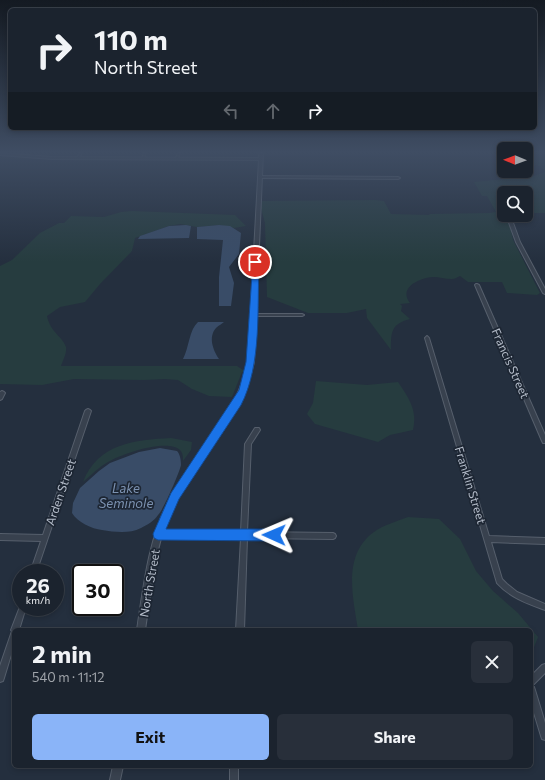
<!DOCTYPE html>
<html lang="en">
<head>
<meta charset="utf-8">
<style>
  body { margin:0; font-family:Commissioner,sans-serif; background:#282f3a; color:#f1f3f6; height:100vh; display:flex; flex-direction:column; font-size:15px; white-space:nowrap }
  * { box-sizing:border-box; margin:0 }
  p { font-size:13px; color:#a0a4aa }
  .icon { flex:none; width:22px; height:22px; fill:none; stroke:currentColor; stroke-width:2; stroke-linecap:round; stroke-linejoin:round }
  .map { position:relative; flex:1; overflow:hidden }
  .drawer { position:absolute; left:12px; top:628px; width:521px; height:140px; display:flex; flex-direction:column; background:#1b232e; border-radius:6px; box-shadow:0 2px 6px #0003,0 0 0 1px #39404a }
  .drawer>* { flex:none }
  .hud { position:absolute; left:8px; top:8px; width:529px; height:122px; border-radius:6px; box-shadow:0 2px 6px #0003,0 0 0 1px #39404a; background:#1b232e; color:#f1f3f6; overflow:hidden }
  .needle { width:26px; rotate:271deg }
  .fabs { position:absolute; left:497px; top:142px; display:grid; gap:8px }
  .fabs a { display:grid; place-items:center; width:36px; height:36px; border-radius:6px; background:#1b232e; box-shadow:0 2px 6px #0003,0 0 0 1px #39404a; font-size:20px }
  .speed { position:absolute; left:12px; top:564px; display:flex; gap:8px; font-size:20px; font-weight:700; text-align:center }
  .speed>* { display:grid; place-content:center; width:52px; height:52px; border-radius:50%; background:#1b232e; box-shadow:0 2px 6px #0003,0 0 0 1px #39404a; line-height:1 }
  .speed small { font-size:10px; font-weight:400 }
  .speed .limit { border:2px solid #111; border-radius:6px; background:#fff; color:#111 }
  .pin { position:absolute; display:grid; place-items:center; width:34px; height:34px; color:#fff; margin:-17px; border:2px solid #fff; border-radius:50%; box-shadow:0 1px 4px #0007 }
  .me { position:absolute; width:44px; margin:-22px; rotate:271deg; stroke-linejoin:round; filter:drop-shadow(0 0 3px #0008) }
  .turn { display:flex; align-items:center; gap:14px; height:84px; padding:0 20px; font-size:18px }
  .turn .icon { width:52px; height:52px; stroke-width:2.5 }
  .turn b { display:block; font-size:28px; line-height:34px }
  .lanes { display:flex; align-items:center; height:38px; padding:0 20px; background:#0003; justify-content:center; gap:20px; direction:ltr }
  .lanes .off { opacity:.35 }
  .round { display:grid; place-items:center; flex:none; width:42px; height:42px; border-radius:6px; background:#282f3a }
  .head { display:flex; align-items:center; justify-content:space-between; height:68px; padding:0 20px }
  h1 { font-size:24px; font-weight:700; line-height:30px }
  .action { display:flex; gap:8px; margin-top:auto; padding:8px 20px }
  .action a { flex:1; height:46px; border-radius:6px; background:#8ab4f8; color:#111; font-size:16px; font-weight:700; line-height:46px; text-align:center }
  .action a+a { background:#282f3a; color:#f1f3f6 }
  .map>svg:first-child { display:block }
  .green { fill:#263c3f }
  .water { fill:#394c67 }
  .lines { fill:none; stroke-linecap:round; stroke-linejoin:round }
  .minor-casing { stroke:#565f6c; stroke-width:2 }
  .tertiary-casing { stroke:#565f6c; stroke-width:2 }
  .minor { fill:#38414e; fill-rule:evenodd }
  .tertiary { fill:#38414e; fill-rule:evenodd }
  .route { fill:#1a73e8; stroke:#114b97 }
  .labels { text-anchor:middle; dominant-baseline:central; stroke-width:3.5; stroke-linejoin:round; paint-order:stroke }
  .street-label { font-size:12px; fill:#b4bcc9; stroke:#1d2633 }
  .water-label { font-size:13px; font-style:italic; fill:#7c92b1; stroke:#1d2633 }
</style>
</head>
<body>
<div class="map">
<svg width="545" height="780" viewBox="0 0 545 780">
  <rect width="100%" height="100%" fill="#242f3e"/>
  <g class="green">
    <path d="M526,153H545V171L540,166L526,163Z"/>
    <path d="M545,172V213H526V193H504V215L510,225L513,240L540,293L537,295L507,293L502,282H468L460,276C457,277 455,279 452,279C445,279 439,277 433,277C419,278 398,288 410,303L400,304L402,306L401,311L410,319C391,324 391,332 391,350L367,318L366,309L347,313H308L267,297L265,223L261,208L262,201L375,200L384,201L391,214L430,215L429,214L489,213L496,212L487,196H482L474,182L534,176Z"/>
    <path d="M132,211L235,215L246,226L234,228L219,225L197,227L180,224L169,226L135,238L132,251L100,284L85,302L60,307L47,316C50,332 63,337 66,347C67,353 63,360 61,366H237L246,372H242L232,397L209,396L192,389L178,380L165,379L144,380L74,379L42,385L0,384V266L12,260L40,233L59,223H64L71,216L104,217L121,212Z"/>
    <path d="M316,381L367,385L398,382C408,397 418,410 413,430L390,435L378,442L315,424L307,414L313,403Z"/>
    <path d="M171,438L192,442L191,450L183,461C183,457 183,453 180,450C167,438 121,454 108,462C99,467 91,475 83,482C98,443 135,440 171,438Z"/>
    <path d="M408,517L439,519L460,539L476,571L493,591L518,613L538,637L531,655V630H358C353,597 342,555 374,532C383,525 398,521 408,517Z"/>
  </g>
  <g class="water">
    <path d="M186,225L191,226L189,238L138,239L140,236L169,226Z"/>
    <path d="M219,225L230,226L241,233L239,254L229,267L234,283L231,306H219V277L223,240L197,239V227Z"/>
    <path d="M198,322H224C222,324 219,325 216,328C208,337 213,350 219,359H183C189,348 189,330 198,322Z"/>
    <path d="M160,448L177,451C180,454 181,460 181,465C180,471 163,511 158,515C154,521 147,525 141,528C129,534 115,532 102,530C92,529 77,522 72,513L73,503L80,488L99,471L110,463L139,452Z"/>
  </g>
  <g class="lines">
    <g class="minor-casing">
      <g id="minor">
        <path d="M80,153H82L79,159H77V158Z"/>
        <path d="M144,153H146L144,158L143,159L142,158Z"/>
        <path d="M178,153H180L178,158L177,159L176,158Z"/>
        <path d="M259,176L398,177L400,178L398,179L260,178L258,177Z"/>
        <path d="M509,219L512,220L520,242L545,289V294L543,293L516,242L508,220Z"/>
        <path d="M476,284H477L479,285L545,435V443H543L542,441L475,285Z"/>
        <path d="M250,314H302L304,315L302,316H252L250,315Z"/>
        <path d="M427,336L429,338L489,536L545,538V544L491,542L502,579L507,584L517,592L545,604V610C526,603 511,598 497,583L425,338Z"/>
        <path d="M2,391L4,392L5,393L2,399L0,400V392Z"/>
        <path d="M88,409L90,410L91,411L36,573H30L41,541L0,540V534L43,535L85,411L86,410Z"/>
        <path d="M255,428H259L260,430L251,444L247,532L333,533L335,534L336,536L335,538L333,539L247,538L244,630H236L241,538L158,537L156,536L155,534L156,532L158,531L241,532L245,444Z"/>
        <path d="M21,604V607H26L19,630H14V645L4,678L3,681L0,682V666L12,631L11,630Z"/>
        <path d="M545,664V673L534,684L531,685V676L542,665Z"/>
        <path d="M531,686L534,687L535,690L545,723V740L542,739L541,736L531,703Z"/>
        <rect x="230" y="766" width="8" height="14"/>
      </g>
    </g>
    <g class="tertiary-casing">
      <g id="tertiary">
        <path d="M0,153L52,157L259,158V153H263L254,362C251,375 247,388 241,400C224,435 197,463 178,497C155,537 152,585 145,630H137C144,583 149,534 173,493C191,460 218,433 235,399C241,387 245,375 248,362L259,160L52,159L0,155Z"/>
        <path d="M113,766H123L120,780H110Z"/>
      </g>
    </g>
    <use href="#minor" class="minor"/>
    <use href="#tertiary" class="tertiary"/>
  </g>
  <linearGradient id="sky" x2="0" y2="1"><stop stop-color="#141a22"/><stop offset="0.58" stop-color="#3f4d63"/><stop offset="1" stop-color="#3f4d63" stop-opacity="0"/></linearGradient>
  <rect width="545" height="262" fill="url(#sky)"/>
  <path class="route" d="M253,260L259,262C257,308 262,364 241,405L179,499L166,529H274L278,531L280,535L278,539L274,541L158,540L154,538L153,534L171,493L239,390L246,362Z"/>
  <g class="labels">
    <g class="street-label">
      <text transform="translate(511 363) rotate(66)">Francis Street</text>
      <text transform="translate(471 485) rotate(73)">Franklin Street</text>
      <text transform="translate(60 492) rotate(-71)">Arden Street</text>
      <text transform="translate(149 583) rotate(-80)">North Street</text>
    </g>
    <g class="water-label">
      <text x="126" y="488">Lake<tspan x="126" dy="15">Seminole</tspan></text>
    </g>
  </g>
</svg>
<div class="fabs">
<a><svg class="needle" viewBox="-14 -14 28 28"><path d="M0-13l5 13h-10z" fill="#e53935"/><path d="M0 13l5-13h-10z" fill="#a0a4aa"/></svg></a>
<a><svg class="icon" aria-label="search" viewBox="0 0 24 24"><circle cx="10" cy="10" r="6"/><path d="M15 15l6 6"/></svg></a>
</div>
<div class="speed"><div>26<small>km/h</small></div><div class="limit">30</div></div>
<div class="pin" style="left:255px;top:262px;background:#d93025"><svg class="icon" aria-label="arrive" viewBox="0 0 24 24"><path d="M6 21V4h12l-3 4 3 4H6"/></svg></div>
<svg class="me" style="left:274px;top:535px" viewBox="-20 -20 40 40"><path d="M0-17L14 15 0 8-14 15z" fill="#1a73e8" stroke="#fff" stroke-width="4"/></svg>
<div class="hud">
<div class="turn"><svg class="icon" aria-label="right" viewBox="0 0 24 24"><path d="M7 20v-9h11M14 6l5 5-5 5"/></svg><div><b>110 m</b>North Street</div></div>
<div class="lanes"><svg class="icon off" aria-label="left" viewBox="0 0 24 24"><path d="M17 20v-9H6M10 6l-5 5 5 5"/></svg><svg class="icon off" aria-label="ahead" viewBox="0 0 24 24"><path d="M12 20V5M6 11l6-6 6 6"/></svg><svg class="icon" aria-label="right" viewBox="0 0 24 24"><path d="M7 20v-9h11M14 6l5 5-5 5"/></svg></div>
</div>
<section class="drawer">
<div class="head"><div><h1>2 min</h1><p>540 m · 11:12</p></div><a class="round"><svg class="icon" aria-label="close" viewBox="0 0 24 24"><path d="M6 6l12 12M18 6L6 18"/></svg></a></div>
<div class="action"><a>Exit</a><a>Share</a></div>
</section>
</div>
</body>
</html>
